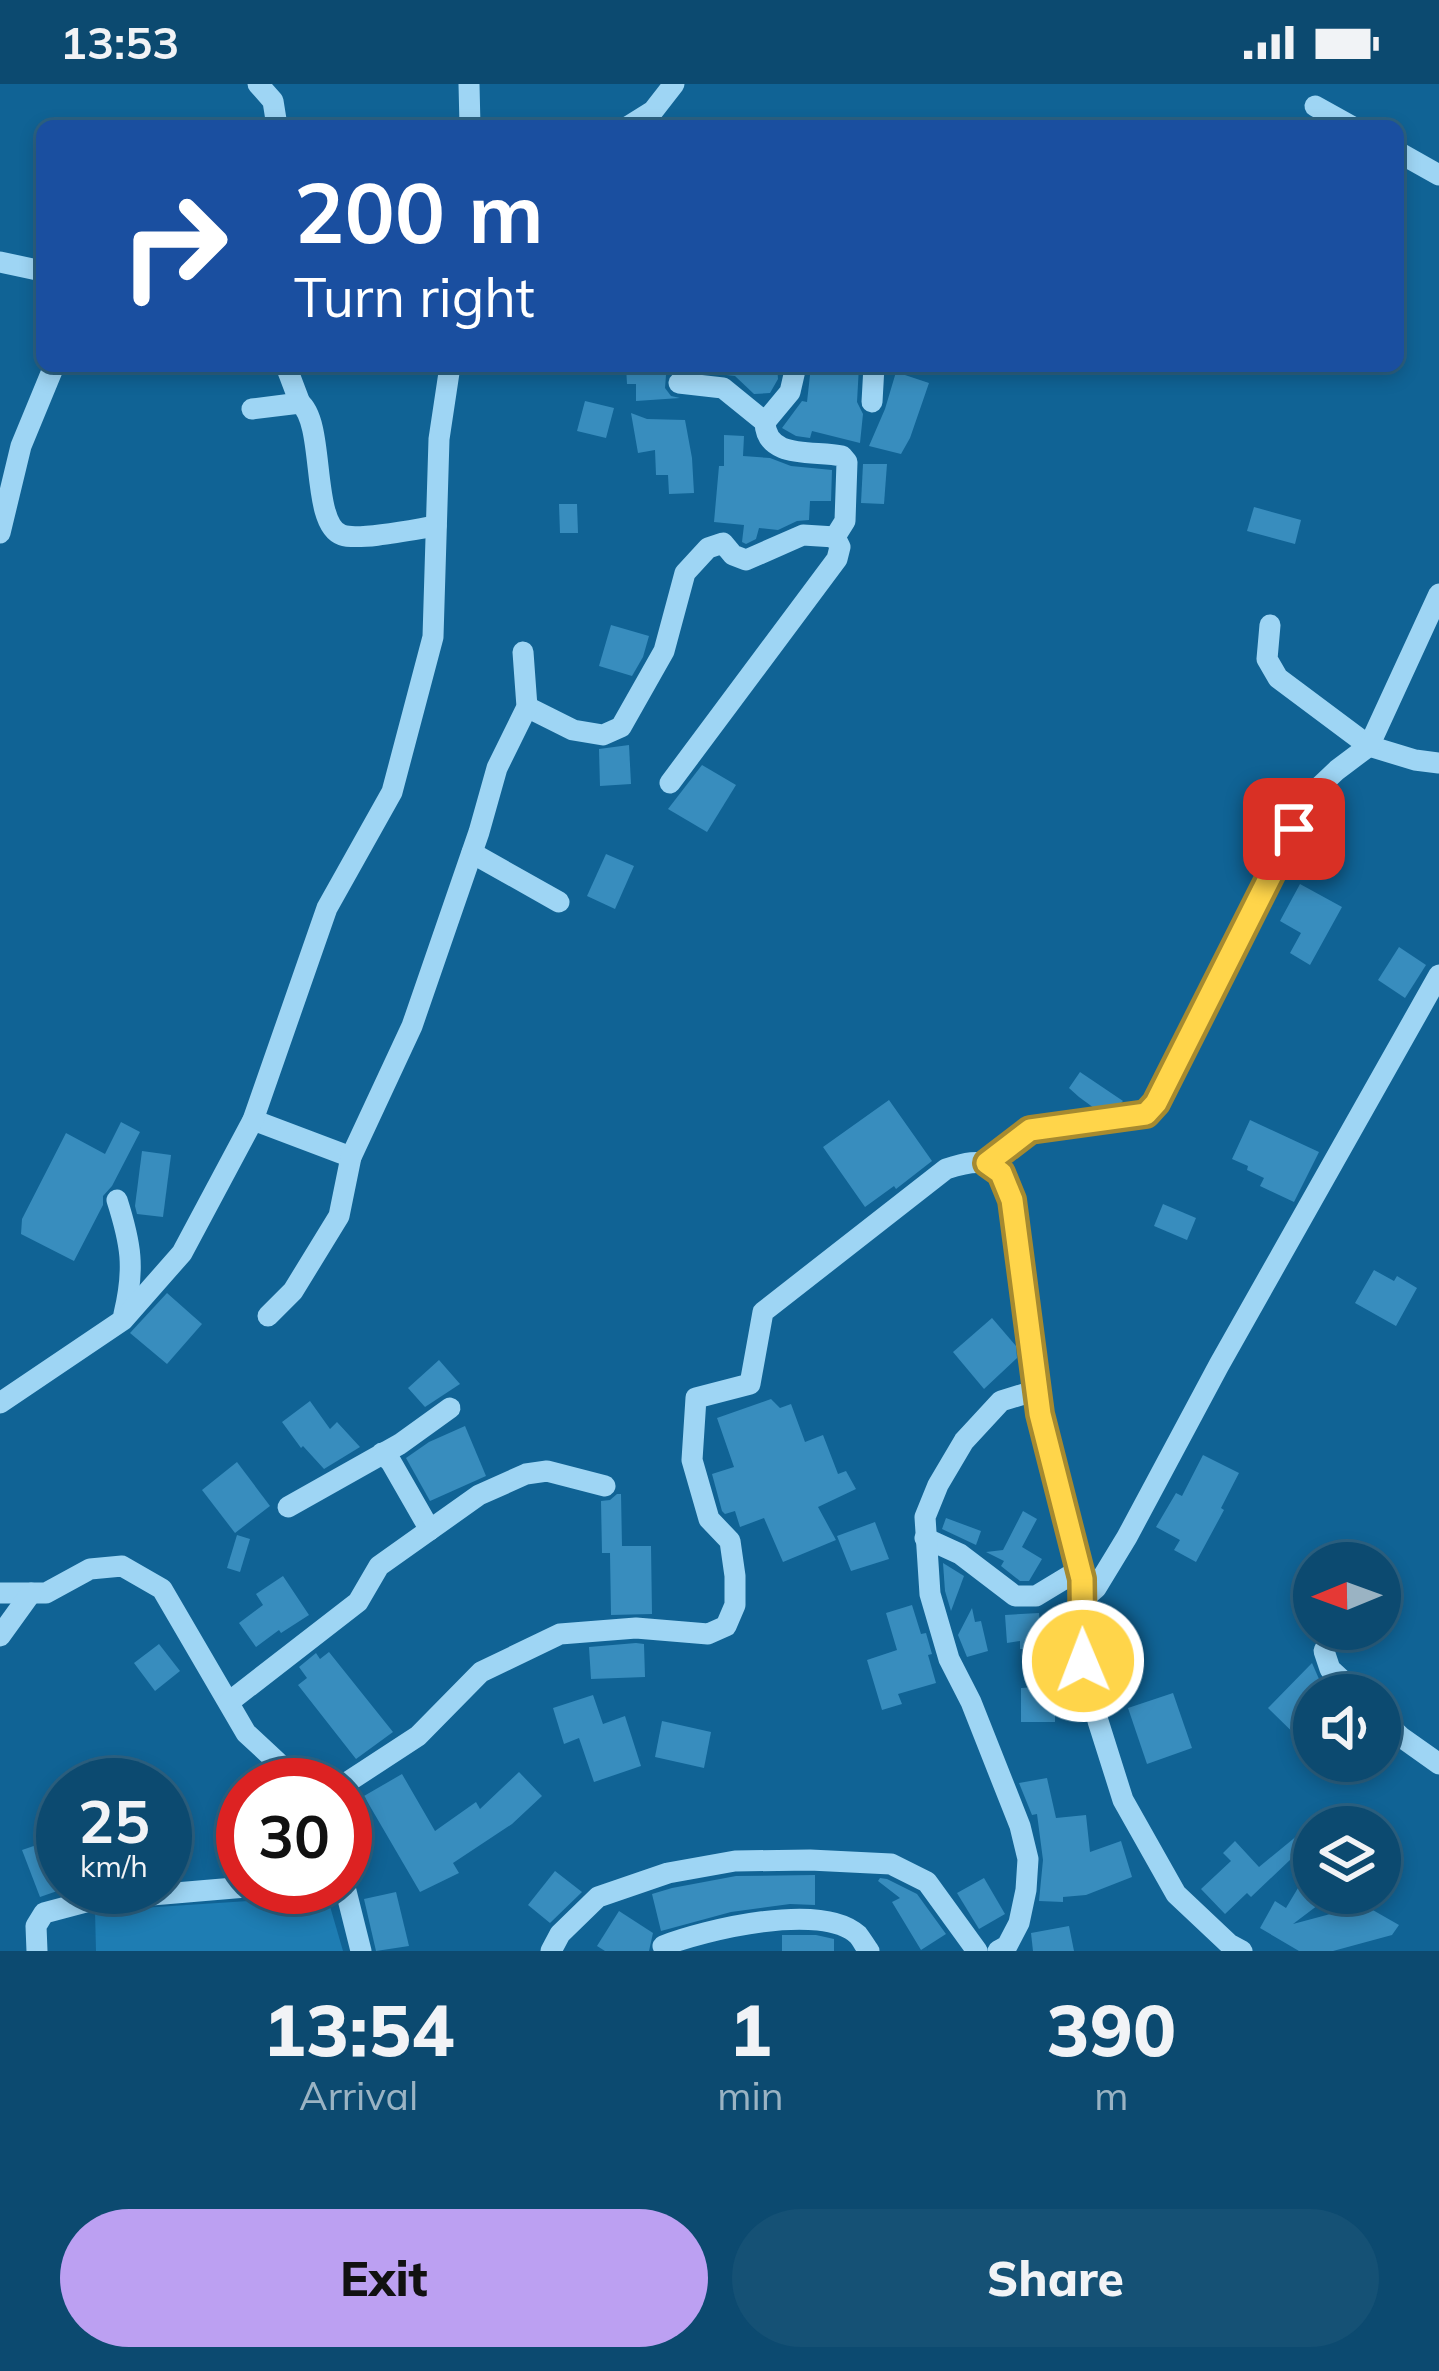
<!DOCTYPE html>
<html lang="en">
<head>
<meta charset="utf-8">
<style>
  body { margin:0; font-family:Mulish,sans-serif; background:#155175; color:#f1f3f6; height:100vh; display:flex; flex-direction:column; font-size:45px; white-space:nowrap }
  * { box-sizing:border-box; margin:0 }
  p { font-size:39px; color:#9ab3c3 }
  .icon { flex:none; width:66px; height:66px; fill:none; stroke:currentColor; stroke-width:2; stroke-linecap:round; stroke-linejoin:round }
  .map { position:relative; height:1867px; overflow:hidden }
  .drawer { display:flex; flex-direction:column; background:#0c4a70; flex:1 }
  .drawer>* { flex:none }
  .guide { position:absolute; left:36px; top:36px; width:1368px; height:252px; border-radius:18px; box-shadow:0 6px 18px #0003,0 0 0 3px #2c6283; background:#1a4fa0; color:#fff; overflow:hidden }
  .needle { width:78px; rotate:269deg }
  .controls { position:absolute; left:1293px; top:1458px; display:grid; gap:24px }
  .controls a { display:grid; place-items:center; width:108px; height:108px; border-radius:50%; background:#0c4a70; box-shadow:0 6px 18px #0003,0 0 0 3px #2c6283; font-size:60px }
  .speed { position:absolute; left:36px; top:1674px; display:flex; gap:24px; font-size:60px; font-weight:700; text-align:center }
  .speed>* { display:grid; place-content:center; width:156px; height:156px; border-radius:50%; background:#0c4a70; box-shadow:0 6px 18px #0003,0 0 0 3px #2c6283; line-height:1 }
  .speed small { font-size:30px; font-weight:400 }
  .speed .limit { border:18px solid #d22; background:#fff; color:#111 }
  .pin { position:absolute; display:grid; place-items:center; width:102px; height:102px; color:#fff; margin:-51px; border-radius:24px; box-shadow:0 6px 18px #0006 }
  .me { position:absolute; width:132px; margin:-66px; rotate:359deg; stroke-linejoin:round; filter:drop-shadow(0 0 9px #0008) }
  .turn { display:flex; align-items:center; gap:42px; height:252px; padding:0 60px; font-size:54px }
  .turn .icon { width:156px; height:156px; stroke-width:2.5 }
  .turn b { display:block; font-size:84px; line-height:102px }
  .eta { display:flex; justify-content:space-evenly; align-items:center; height:204px; text-align:center }
  .eta b { font-size:72px; font-weight:800; line-height:84px }
  .primary-button { display:flex; gap:24px; margin-top:auto; padding:24px 60px }
  .primary-button a { flex:1; height:138px; border-radius:72px; background:#bca0f2; color:#111; font-size:48px; font-weight:800; line-height:138px; text-align:center }
  .primary-button a+a { background:#155175; color:#f1f3f6 }
  .status { display:flex; justify-content:space-between; align-items:center; height:84px; padding:0 60px; background:#0c4a70; direction:ltr }
  .status svg { height:33px; fill:currentColor }
  .map>svg:first-child { display:block }
  .green { fill:#1e7db3 }
  .building { fill:#388dbe }
  .lines { fill:none; stroke-linecap:round; stroke-linejoin:round }
  .minor { stroke:#9ed5f4; stroke-width:21 }
  .route-casing { stroke:#a68a30; stroke-width:30 }
  .route { stroke:#ffd54a; stroke-width:21 }
</style>
</head>
<body>
<div class="status"><b>13:53</b><svg viewBox="0 0 49 12"><path d="M0 12V9h3v3zM5 12V6h3v6zM10 12V3h3v9zM15 12V0h3v12zM26 1h20v11H26zM47 4h2v5h-2z"/></svg></div>
<div class="map">
<svg width="1439" height="1867" viewBox="0 0 1439 1867">
  <rect width="100%" height="100%" fill="#106395"/>
  <path class="green" d="M327,1812L343,1867H96L95,1827Z"/>
  <g class="building">
    <path d="M626,282H777L778,295L770,309L754,310L735,292L674,285L666,291L665,304L671,312L680,314L636,317V300H627Z"/>
    <path d="M811,282H859L857,318L863,330L860,359L812,347L810,354L796,352L782,344L802,317L807,318Z"/>
    <path d="M896,288L929,299L910,354L901,370L869,362L885,325Z"/>
    <path d="M585,317L614,324L606,354L577,347Z"/>
    <path d="M631,329L647,335L685,336L692,374L694,409L669,410L668,391H656L655,366L638,369Z"/>
    <path d="M724,351L744,352L743,372L770,374L791,382L832,386L831,417H810L809,436L797,437L778,446L759,444L756,455L746,460L742,458L744,441L714,438L719,382H724Z"/>
    <path d="M863,380H887L884,420L861,419Z"/>
    <path d="M559,420H577L578,449H560Z"/>
    <path d="M1254,423L1301,436L1295,460L1247,447Z"/>
    <path d="M611,541L649,552L643,573L632,592L599,582Z"/>
    <path d="M629,661L631,700L600,702L599,665Z"/>
    <path d="M702,681L736,701L707,748L668,725Z"/>
    <path d="M606,770L634,782L615,825L587,812Z"/>
    <path d="M1300,800L1342,823L1310,881L1290,869L1301,849L1280,837Z"/>
    <path d="M1399,863L1426,881L1405,914L1378,896Z"/>
    <path d="M1080,988L1123,1017L1120,1020L1094,1024L1079,1013L1069,1004Z"/>
    <path d="M889,1016L932,1077L896,1105L894,1102L865,1123L823,1063Z"/>
    <path d="M1250,1036L1319,1068L1294,1118L1260,1102L1264,1094L1247,1086L1248,1082L1232,1075Z"/>
    <path d="M121,1038L140,1048L112,1102L103,1112V1121L74,1177L21,1150L22,1135L66,1049L105,1070Z"/>
    <path d="M142,1067L171,1071L163,1133L137,1130L135,1122Z"/>
    <path d="M1163,1120L1196,1134L1187,1156L1154,1142Z"/>
    <path d="M1374,1186L1394,1197L1397,1192L1417,1204L1396,1242L1355,1219Z"/>
    <path d="M167,1209L202,1240L167,1280L130,1249Z"/>
    <path d="M992,1234L1016,1262L1017,1274L984,1305L953,1268Z"/>
    <path d="M439,1276L460,1300L425,1323L408,1304Z"/>
    <path d="M771,1315L780,1324L791,1320L805,1358L823,1351L838,1390L846,1387L856,1405L818,1423L836,1456L783,1478L764,1434L740,1443L735,1427L725,1430L722,1427L712,1390L734,1383L717,1334Z"/>
    <path d="M310,1317L330,1345L337,1338L360,1363L324,1385L303,1362L301,1364L282,1338Z"/>
    <path d="M465,1342L486,1392L430,1417L406,1374L429,1358Z"/>
    <path d="M1203,1371L1239,1389L1221,1424L1224,1426L1196,1478L1174,1466L1180,1456L1156,1443L1176,1409L1182,1412Z"/>
    <path d="M237,1378L270,1422L235,1449L202,1406Z"/>
    <path d="M617,1410H621L622,1462H651L652,1530L611,1531L610,1469H602L601,1417L610,1416Z"/>
    <path d="M1023,1427L1037,1435L1022,1463L1042,1475L1029,1497H1020L1001,1482L1004,1477L986,1468L1003,1466Z"/>
    <path d="M946,1434L981,1447L976,1461L942,1445Z"/>
    <path d="M875,1438L889,1475L851,1487L837,1452Z"/>
    <path d="M237,1451L250,1455L240,1488L227,1484Z"/>
    <path d="M943,1479L964,1492L951,1527L945,1507Z"/>
    <path d="M283,1492L309,1531L281,1549L279,1546L256,1563L239,1539L263,1521L256,1510Z"/>
    <path d="M912,1521L921,1550L926,1549L932,1570L928,1571L936,1599L898,1610L902,1620L882,1626L867,1576L897,1566L886,1529Z"/>
    <path d="M972,1524L975,1538L981,1537L988,1567L967,1573L958,1551Z"/>
    <path d="M1039,1529L1042,1565H1020V1557L1007,1559L1005,1531Z"/>
    <path d="M636,1559L644,1560L645,1593L591,1595L589,1563Z"/>
    <path d="M159,1560L180,1587L155,1607L134,1579Z"/>
    <path d="M329,1568L393,1648L356,1675L298,1601L307,1594L299,1583L316,1569L320,1575Z"/>
    <path d="M1312,1579L1319,1595L1336,1611H1314V1669L1268,1624Z"/>
    <path d="M1055,1602V1638H1021V1604Z"/>
    <path d="M1173,1609L1192,1664L1147,1680L1128,1624Z"/>
    <path d="M593,1611L603,1640L625,1632L641,1682L594,1698L579,1654L564,1660L553,1624Z"/>
    <path d="M662,1637L711,1648L704,1684L655,1673Z"/>
    <path d="M519,1688L542,1712L512,1740L453,1779L459,1789L420,1808L364,1712L402,1690L435,1747L476,1718L480,1725Z"/>
    <path d="M1047,1694L1056,1734L1086,1731L1090,1768L1121,1757L1132,1793L1086,1811L1063,1813V1818L1039,1817L1043,1776L1037,1730L1032,1731L1019,1699Z"/>
    <path d="M1315,1737L1320,1743H1314V1809H1334L1293,1840L1364,1821L1399,1841L1392,1851L1333,1867H1299L1260,1844L1275,1817L1286,1824L1304,1794L1293,1787L1311,1756L1251,1813L1247,1809L1225,1830L1201,1805L1231,1777L1223,1769L1235,1757L1259,1783Z"/>
    <path d="M63,1752V1805L40,1813L22,1766Z"/>
    <path d="M555,1787L582,1808L550,1839L528,1821Z"/>
    <path d="M815,1791V1821L790,1820L731,1828L661,1847L652,1810L672,1804L736,1792Z"/>
    <path d="M880,1794L887,1795L917,1810L946,1850L921,1866L892,1818L900,1814L878,1797Z"/>
    <path d="M984,1794L1005,1830L979,1845L957,1809Z"/>
    <path d="M396,1808L409,1862L376,1867L364,1815Z"/>
    <path d="M619,1827L653,1849L649,1867H605L597,1862Z"/>
    <path d="M1069,1842L1074,1867H1033L1031,1849Z"/>
    <path d="M782,1851H816L834,1855V1867H782Z"/>
  </g>
  <g class="lines">
    <g class="minor">
      <path d="M258,0L273,17L277,42"/>
      <path d="M469,0L470,42"/>
      <path d="M1315,22L1351,42"/>
      <path d="M629,42L653,27L674,0"/>
      <path d="M1398,68L1439,91"/>
      <path d="M0,178L42,187"/>
      <path d="M286,282L300,319"/>
      <path d="M796,282L790,308L765,338C766,376 814,366 842,372L847,378L845,437L835,453"/>
      <path d="M679,299L723,304L765,338"/>
      <path d="M872,318L874,282"/>
      <path d="M252,325L300,319C326,340 310,440 342,451C359,457 416,445 436,442"/>
      <path d="M0,449L21,362L54,282"/>
      <path d="M1270,541L1267,575L1278,594L1369,662L1415,676L1439,679"/>
      <path d="M527,623L573,646L603,651L621,643L664,567L685,489L708,464L723,459L733,471L746,476L803,451L835,453L840,463L837,475L670,699"/>
      <path d="M472,769L559,818"/>
      <path d="M253,1036L351,1073"/>
      <path d="M987,1079C1002,1068 1018,1051 1035,1045C1070,1034 1131,1047 1156,1019L1294,745L1318,704L1337,686L1369,662L1439,510"/>
      <path d="M117,1116C131,1160 135,1184 124,1230"/>
      <path d="M268,1232L293,1207L339,1132L351,1073L412,942L479,748L497,684L527,623L523,568"/>
      <path d="M0,1319L123,1236L182,1169L253,1036L327,824L392,708L433,553L439,355L450,282"/>
      <path d="M382,1369L391,1378L430,1446"/>
      <path d="M288,1423L400,1360L450,1324"/>
      <path d="M925,1454L960,1470L1015,1512H1036L1079,1486"/>
      <path d="M0,1509H46L90,1485L122,1482L162,1505L246,1649L302,1701"/>
      <path d="M1082,1516L1096,1504L1127,1453L1219,1281L1439,891"/>
      <path d="M1335,1545L1324,1567L1330,1585L1358,1611"/>
      <path d="M0,1552L31,1509"/>
      <path d="M229,1618L358,1518L379,1482L479,1411L526,1390L547,1387L605,1402"/>
      <path d="M1380,1633L1401,1653L1439,1680"/>
      <path d="M343,1701L418,1652L481,1588L560,1550L636,1544L708,1550L726,1542L735,1521V1492L730,1457L709,1435L692,1376L696,1314L750,1300L763,1228L946,1085C987,1072 996,1076 1012,1116L1040,1331L1082,1495L1083,1577L1098,1637L1123,1716L1176,1810L1229,1860L1242,1867"/>
      <path d="M345,1803L361,1867"/>
      <path d="M663,1862C704,1846 822,1817 858,1851C862,1856 865,1862 869,1867"/>
      <path d="M37,1867L36,1842L44,1829L93,1816L246,1803"/>
      <path d="M551,1867L560,1850L598,1813L668,1789L735,1777L810,1776L891,1780L927,1798L977,1867"/>
      <path d="M998,1867L1007,1862L1019,1839L1026,1806L1028,1775L1020,1742L971,1618L949,1575L930,1510L925,1433L938,1401L964,1357L1001,1317L1037,1306"/>
    </g>
  </g>
  <g class="lines">
    <g class="route-casing">
      <path id="route" d="M1083,1577L1082,1495L1040,1330L1012,1116L1001,1089L987,1079L1030,1046L1146,1030L1156,1019L1294,745"/>
    </g>
    <use href="#route" class="route"/>
  </g>
</svg>
<div class="controls">
<a><svg class="needle" viewBox="-14 -14 28 28"><path d="M0-13l5 13h-10z" fill="#e53935"/><path d="M0 13l5-13h-10z" fill="#9ab3c3"/></svg></a>
<a><svg class="icon" aria-label="sound" viewBox="0 0 24 24"><path d="M4 9h4l5-4v14l-5-4H4zM17 9q2 3 0 6"/></svg></a>
<a><svg class="icon" aria-label="layers" viewBox="0 0 24 24"><path d="M12 4l9 5-9 5-9-5zM3 14l9 5 9-5"/></svg></a>
</div>
<div class="speed"><div>25<small>km/h</small></div><div class="limit">30</div></div>
<div class="pin" style="left:1294px;top:745px;background:#d93025"><svg class="icon" aria-label="arrive" viewBox="0 0 24 24"><path d="M6 21V4h12l-3 4 3 4H6"/></svg></div>
<svg class="me" style="left:1083px;top:1577px" viewBox="-20 -20 40 40"><circle r="17" fill="#ffd54a" stroke="#fff" stroke-width="3"/><path d="M0-11L8 9 0 5-8 9z" fill="#fff"/></svg>
<div class="guide">
<div class="turn"><svg class="icon" aria-label="right" viewBox="0 0 24 24"><path d="M7 20v-9h11M14 6l5 5-5 5"/></svg><div><b>200 m</b>Turn right</div></div>
</div>
</div>
<section class="drawer">
<div class="eta">
<div><b>13:54</b><p>Arrival</p></div>
<div><b>1</b><p>min</p></div>
<div><b>390</b><p>m</p></div>
</div>
<div class="primary-button"><a>Exit</a><a>Share</a></div>
</section>
</body>
</html>
